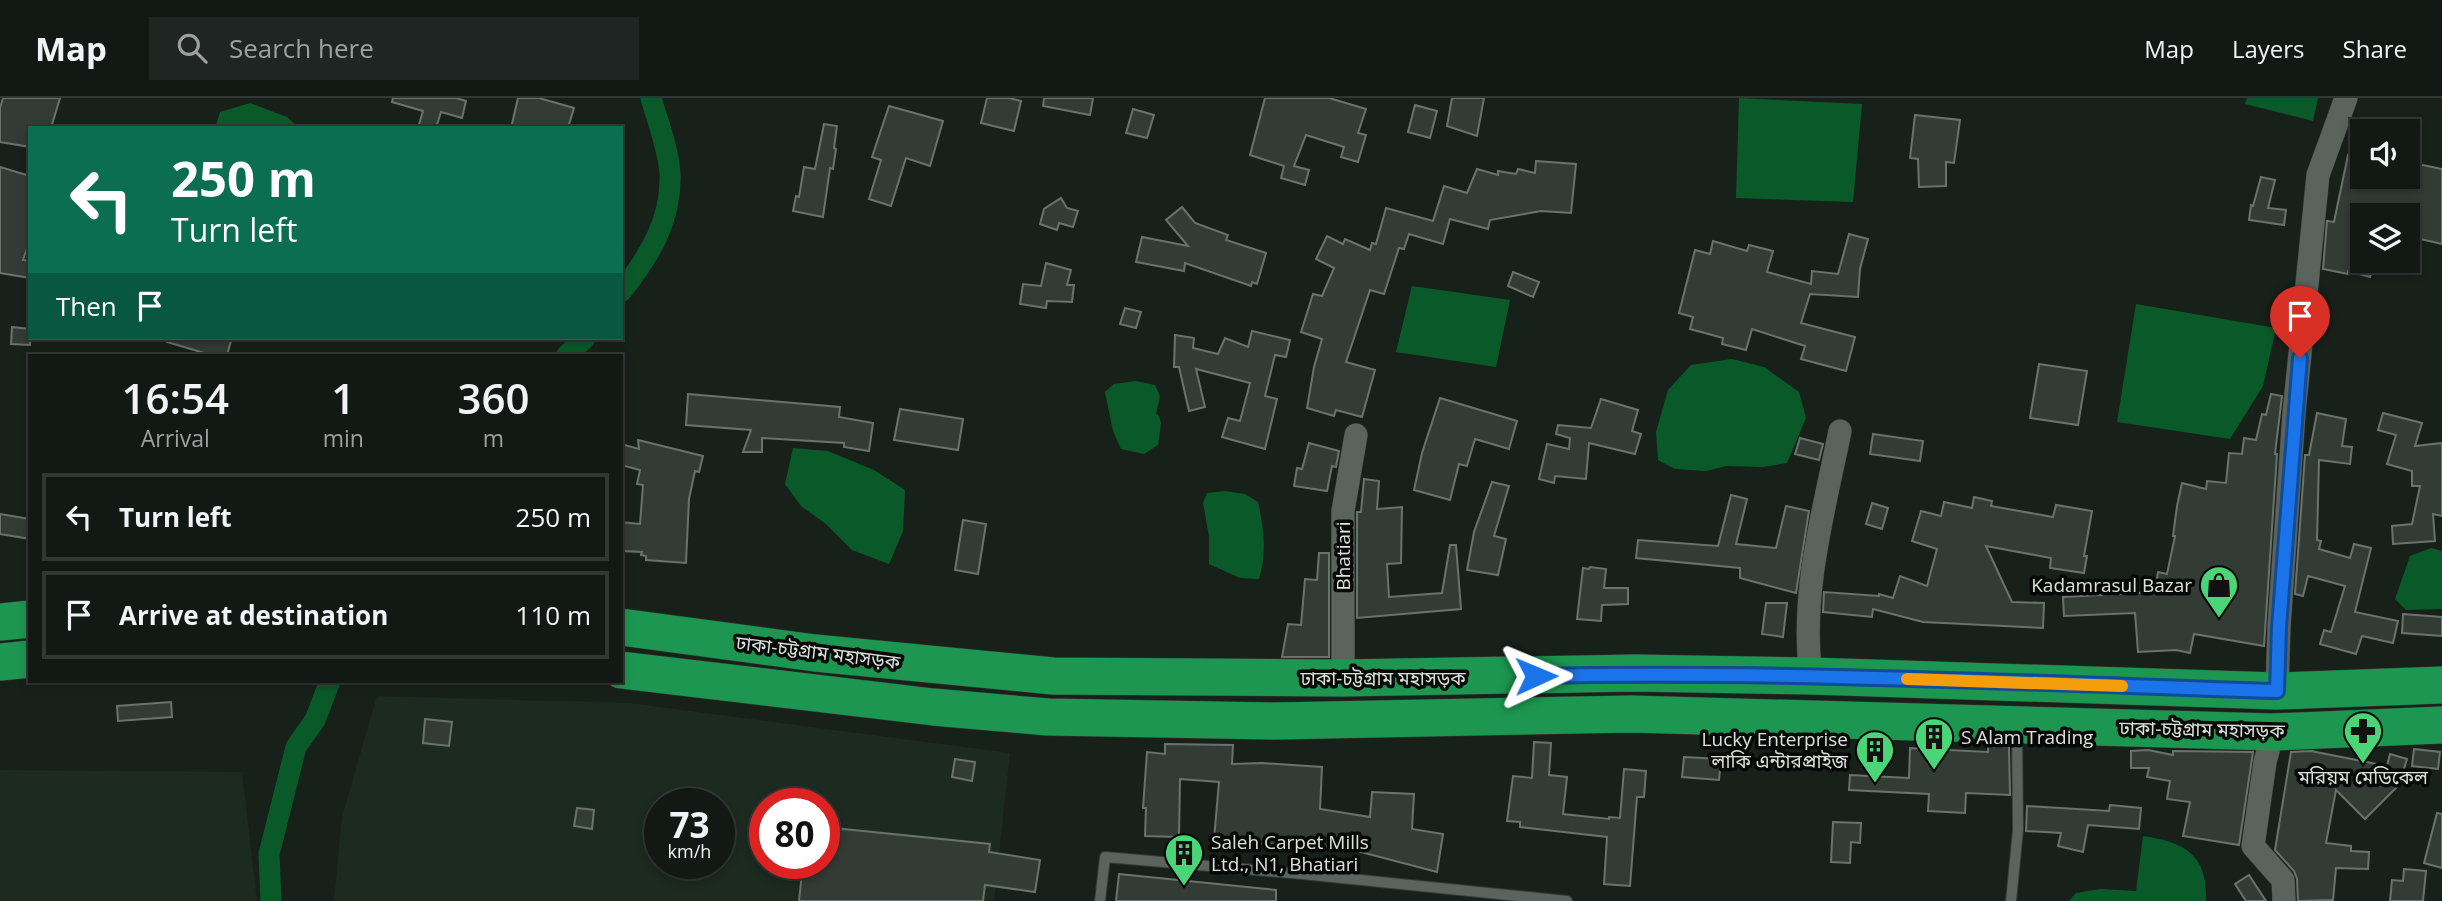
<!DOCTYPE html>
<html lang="en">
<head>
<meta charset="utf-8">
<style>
  body { margin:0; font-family:"Open Sans","Noto Sans Bengali",sans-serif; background:#1f2522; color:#f1f3f6; height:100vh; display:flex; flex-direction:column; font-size:26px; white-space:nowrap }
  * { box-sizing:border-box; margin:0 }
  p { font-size:23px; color:#9ca0a0 }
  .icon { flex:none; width:38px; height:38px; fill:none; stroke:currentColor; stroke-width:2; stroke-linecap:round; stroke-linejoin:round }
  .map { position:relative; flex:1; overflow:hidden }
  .side { position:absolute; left:28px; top:256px; width:595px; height:329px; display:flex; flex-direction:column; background:#121814; border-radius:0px; box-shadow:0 4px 10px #0003,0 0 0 2px #313734 }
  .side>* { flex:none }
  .guide { position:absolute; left:28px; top:28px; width:595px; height:214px; border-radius:0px; box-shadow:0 4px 10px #0003,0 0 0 2px #313734; background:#0b6e4f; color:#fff; overflow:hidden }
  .fabs { position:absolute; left:2350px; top:21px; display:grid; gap:14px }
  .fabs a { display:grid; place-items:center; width:70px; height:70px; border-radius:0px; background:#121814; box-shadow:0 4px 10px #0003,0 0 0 2px #313734; font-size:35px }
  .speed { position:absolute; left:644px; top:690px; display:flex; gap:14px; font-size:35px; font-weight:700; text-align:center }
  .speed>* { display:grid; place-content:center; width:91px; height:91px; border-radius:50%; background:#121814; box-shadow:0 4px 10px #0003,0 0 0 2px #313734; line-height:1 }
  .speed small { font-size:18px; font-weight:400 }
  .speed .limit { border:10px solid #d22; background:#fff; color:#111 }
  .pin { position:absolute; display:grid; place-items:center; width:60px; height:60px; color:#fff; margin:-72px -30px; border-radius:50% 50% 50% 0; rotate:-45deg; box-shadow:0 0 7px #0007 }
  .pin .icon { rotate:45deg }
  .me { position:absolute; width:77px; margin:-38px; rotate:89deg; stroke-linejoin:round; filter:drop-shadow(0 0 5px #0008) }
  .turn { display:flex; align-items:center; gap:24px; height:147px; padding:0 28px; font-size:32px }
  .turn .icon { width:91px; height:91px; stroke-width:2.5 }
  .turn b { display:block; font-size:49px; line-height:60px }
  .then { display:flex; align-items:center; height:66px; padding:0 28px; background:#0003; gap:14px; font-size:26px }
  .eta { display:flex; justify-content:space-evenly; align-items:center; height:119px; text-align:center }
  .eta b { font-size:42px; font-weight:600; line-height:49px }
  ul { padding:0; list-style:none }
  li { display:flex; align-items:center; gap:21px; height:88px; margin:0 14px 10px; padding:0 14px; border:4px solid #313734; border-radius:0px }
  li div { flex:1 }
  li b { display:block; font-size:26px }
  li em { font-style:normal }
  header { display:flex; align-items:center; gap:42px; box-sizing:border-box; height:98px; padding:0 35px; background:#121814; border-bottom:2px solid #313734 }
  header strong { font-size:33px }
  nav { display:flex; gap:38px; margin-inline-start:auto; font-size:24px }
  .search { width:490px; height:63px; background:#1f2522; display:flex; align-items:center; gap:18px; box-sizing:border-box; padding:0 24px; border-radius:0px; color:#9ca0a0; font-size:26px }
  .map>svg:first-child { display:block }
  .built { fill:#1d2a20; fill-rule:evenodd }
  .water { fill:#0a5a29 }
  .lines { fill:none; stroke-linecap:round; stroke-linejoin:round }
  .canal { stroke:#0a5a29; stroke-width:21 }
  .building { fill:#323b34; stroke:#6a736b; stroke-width:2 }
  .service-casing { stroke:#343935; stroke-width:12 }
  .minor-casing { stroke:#343935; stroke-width:24 }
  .trunk-casing { stroke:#343935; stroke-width:38 }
  .service { stroke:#5b645c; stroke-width:10 }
  .minor { stroke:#5b645c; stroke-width:23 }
  .trunk { stroke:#1c9650; stroke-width:37 }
  .route-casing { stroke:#114b97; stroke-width:18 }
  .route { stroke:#1a73e8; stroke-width:12 }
  .slow { stroke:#f59e0b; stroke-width:12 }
  .labels { text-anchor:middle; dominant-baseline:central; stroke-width:7; stroke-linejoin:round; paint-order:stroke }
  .street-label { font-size:19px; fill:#dce1dd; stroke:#060907 }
  .poi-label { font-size:19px; fill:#dce1dd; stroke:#060907; text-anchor:end }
</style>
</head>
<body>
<header>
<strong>Map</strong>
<div class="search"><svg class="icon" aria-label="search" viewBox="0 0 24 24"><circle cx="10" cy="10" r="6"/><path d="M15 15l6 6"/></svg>Search here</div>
<nav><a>Map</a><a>Layers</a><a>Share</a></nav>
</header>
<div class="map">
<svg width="2442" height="803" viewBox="0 0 2442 803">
  <rect width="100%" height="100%" fill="#18201a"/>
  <g class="built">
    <path d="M377,598L629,605L1010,655L994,803H334L342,719ZM660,705H719V765H660ZM765,705H824V765H765Z"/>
    <path d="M0,672L242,674L257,803H0Z"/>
  </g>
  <g class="water">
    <path d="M1739,0L1862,6L1853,104L1736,100Z"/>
    <path d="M2247,0H2318L2313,23L2245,6Z"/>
    <path d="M250,5L287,19L299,30H215L220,14Z"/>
    <path d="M1412,188L1510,202L1496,269L1396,254Z"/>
    <path d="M2136,206L2276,230L2263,288L2230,341L2117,324Z"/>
    <path d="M1732,261L1764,269L1799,294L1806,320L1787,365L1763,369L1726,368L1706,373L1675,371L1658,362L1656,334L1668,292L1691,267Z"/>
    <path d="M1136,283L1155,287L1160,298L1156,316L1159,318L1161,325L1158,347L1144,356L1121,351L1113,333L1105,294L1114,286Z"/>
    <path d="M793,350L828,353L874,372L905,392L903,433L889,466L852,452L826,426L801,408L785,386Z"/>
    <path d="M1225,393L1245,396L1258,404C1264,431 1267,454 1259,481L1240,480L1209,466V438L1203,405L1207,395Z"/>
    <path d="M2431,450L2442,453V511L2406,512L2395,501L2410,458Z"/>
    <path d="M2143,738C2185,744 2208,757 2206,803H2069L2076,795L2100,791L2136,793Z"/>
  </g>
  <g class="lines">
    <g class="canal">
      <path d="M621,194C649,159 672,122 670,75C668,50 658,24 651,0"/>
      <path d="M567,257L585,240"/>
      <path d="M271,803L269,756L296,649L315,622L330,583"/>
    </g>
  </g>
  <g class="building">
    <path d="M3,0H60L51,30H30V49L0,44V10Z"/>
    <path d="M393,0H456L466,3L462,20L441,14L436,30H418L423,13L392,4Z"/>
    <path d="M518,0H539L574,10L568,30H511Z"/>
    <path d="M987,0H1009L1021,3L1014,33L981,25Z"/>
    <path d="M1044,0H1093L1090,17L1043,8Z"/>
    <path d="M1265,0H1329L1366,11L1358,35L1366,37L1358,64L1341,59L1344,49L1306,37L1294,68L1309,72L1305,87L1281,80L1284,68L1250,57Z"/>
    <path d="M1452,0H1484L1477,38L1447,28Z"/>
    <path d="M1415,7L1437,13L1430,40L1408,34Z"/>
    <path d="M889,8L943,23L930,68L906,60L891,108L869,101L881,62L872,59Z"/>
    <path d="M1133,11L1154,17L1147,40L1126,35Z"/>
    <path d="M1915,17L1960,22L1954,65L1946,64V88L1919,89L1918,61L1910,60Z"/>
    <path d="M824,26L837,28L834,50L836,51L833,71L830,70L823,119L793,113L796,98L799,99L804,69L815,71Z"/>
    <path d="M2348,57L2362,60V79H2408V64L2442,71V146L2416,140L2421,117H2362V163L2375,164L2370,179L2348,173V176L2323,171L2327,123L2334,124Z"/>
    <path d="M1536,63L1576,66L1571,115L1541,113L1490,122L1488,131L1450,121L1443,146L1409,136L1404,151L1399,150L1384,196L1370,192L1346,264L1375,272L1362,319L1336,312L1334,318L1307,310L1314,269L1322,241L1301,234L1313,196L1322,198L1334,170L1316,161L1327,138L1343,146L1345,141L1370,152L1372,145L1376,146L1386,110L1433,123L1444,88L1467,95L1477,71L1498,77V73L1516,76L1518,71L1535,75Z"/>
    <path d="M0,69L30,78V142L23,162L30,163V180L0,175Z"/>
    <path d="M2261,79L2275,82L2268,110L2286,112L2284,127L2249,122L2251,107L2253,108Z"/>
    <path d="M1061,100L1067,110L1078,113L1073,129L1059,125L1057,132L1040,126L1044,111Z"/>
    <path d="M1182,109L1195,125L1228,137L1226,142L1266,155L1257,186L1252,184L1251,188L1185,165L1184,173L1136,164L1142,139L1188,148L1166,122Z"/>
    <path d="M1849,136L1868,141L1860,171L1858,199L1810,196L1801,225L1855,239L1846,273L1801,261L1805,248L1752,231L1746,252L1722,246L1723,240L1690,231L1693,219L1679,215L1695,152L1710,156L1713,143L1747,153L1749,147L1773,153L1767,174L1811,186L1812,173L1838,176Z"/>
    <path d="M1046,165L1071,172L1067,187H1074L1072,204L1047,203L1046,210L1020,206L1023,186L1041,188Z"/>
    <path d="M1513,174L1539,184L1533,199L1508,188Z"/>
    <path d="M1125,210L1141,214L1136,230L1120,226Z"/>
    <path d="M12,229L30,231V247L11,246Z"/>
    <path d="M1252,233L1290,242L1286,259L1275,257L1265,298L1277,301L1265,351L1222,339L1228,320L1240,323L1250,285L1196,271L1205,309L1189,313L1179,269H1174L1175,237L1194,240L1193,250L1218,256L1225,240L1248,249Z"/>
    <path d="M167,240H220L231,243L227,257H211L167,244Z"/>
    <path d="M2039,266L2087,273L2078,327L2030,320Z"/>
    <path d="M688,296L840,309L839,319L873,325L869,353L844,349V345L762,340V354H743L751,332L686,327Z"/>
    <path d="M2271,296L2282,298L2275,356H2277L2264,548L2194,536L2190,555L2176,552L2138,554L2135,515L2064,518L2063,499L2155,494L2158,474L2167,476L2175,438H2173L2177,408L2182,385L2206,391L2207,383L2226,385L2229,355L2242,356L2244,340L2256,342L2262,316L2266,317Z"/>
    <path d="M1440,300L1517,323L1509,351L1475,341L1467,368L1459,366L1450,402L1414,392L1422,355Z"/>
    <path d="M1601,301L1638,312L1632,333L1641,336L1635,356L1589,345L1586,381L1555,378L1554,385L1539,381L1547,346L1569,351L1570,340L1556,336L1558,327L1591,330Z"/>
    <path d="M900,311L963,321L958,352L894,342Z"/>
    <path d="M2317,315L2346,321L2342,348L2352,349L2350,366L2319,362L2317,442L2321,443L2319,451L2350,460L2354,446L2371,450L2355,514L2398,523L2393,545L2362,538L2356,556L2320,546L2324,532L2331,534L2345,488L2308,478L2303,498L2295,496L2305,357H2309Z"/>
    <path d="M2383,315L2422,325L2415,348L2442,345V418L2433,416L2435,443L2393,446L2392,428L2412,426L2420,388H2412V373L2387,366L2396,337L2378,332Z"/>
    <path d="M1873,336L1923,343L1920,363L1870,356Z"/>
    <path d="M1800,340L1823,346L1819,362L1795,356Z"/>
    <path d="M638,342L703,358L699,374L695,373L689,401L686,465L646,462V458L641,457L642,454L621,453V424L640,426L643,387L637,386L640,372L621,367V346L639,351Z"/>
    <path d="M1309,345L1339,353L1336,369L1332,368L1327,393L1294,388L1297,370L1302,371Z"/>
    <path d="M1364,381L1379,383L1377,411L1402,409L1401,465L1387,466L1389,499L1442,495L1450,447H1456L1461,511L1357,520V414H1361Z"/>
    <path d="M1492,384L1509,388L1494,438L1506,441L1498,477L1467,472L1474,434Z"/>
    <path d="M1731,397L1747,401L1736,446L1776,450L1786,408L1809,413L1796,495L1740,480V470L1636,460L1638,442L1718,448Z"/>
    <path d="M1974,399L1992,403L1991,408L2053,419L2056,407L2092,413L2084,458H2087L2084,475L2050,470L2051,460L1986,448L2012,504L2044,505L2043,530L1923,524L1873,511L1872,519L1823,514L1824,494L1879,498V496L1893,500L1900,478L1927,488L1937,451L1912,443L1921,413L1941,418L1944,404L1972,410Z"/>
    <path d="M1872,405L1888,410L1882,431L1866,426Z"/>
    <path d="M0,416L30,421V441L0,436Z"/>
    <path d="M963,422L986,426L978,476L955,472Z"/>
    <path d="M1319,455H1329V559H1282L1288,526L1301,527L1305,481L1317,482Z"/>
    <path d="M1590,469L1606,471L1604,490H1628V506L1602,507L1601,523L1577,521L1583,470L1589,471Z"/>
    <path d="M1766,505H1787L1783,539L1762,536Z"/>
    <path d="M2403,516L2442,519V538L2402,535Z"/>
    <path d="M171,604L172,619L118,623L117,608Z"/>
    <path d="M425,621L452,624L449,648L423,645Z"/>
    <path d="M1534,644L1551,645L1549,677L1567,679L1563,716L1609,721V719L1620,720L1624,671L1646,673L1644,699H1637L1630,788L1604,786L1607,739L1520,729V724L1507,723L1513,678L1532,680Z"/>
    <path d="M1165,646L1233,647L1232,666L1262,665L1322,669L1320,711L1370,719L1372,694L1414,696L1412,731L1443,736L1437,774L1357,753L1310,746V750L1214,741L1219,684L1180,681L1179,739L1145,738L1146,710H1143L1147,654L1165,656Z"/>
    <path d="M1988,648L2009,649L2010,697L1966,695L1965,715L1928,713L1929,696L1849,692L1850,677L1909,680L1910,650L1988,654Z"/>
    <path d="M2414,651L2440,654L2438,671L2412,668Z"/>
    <path d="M2148,652L2173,657V653L2253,654L2239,747L2183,738L2190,704L2167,701L2170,683L2147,679L2149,670H2131V653Z"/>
    <path d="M2311,653L2387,668L2390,656L2407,661L2399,687L2365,721L2336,692L2326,745L2351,748V753L2369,754L2368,771L2336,770L2333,802L2298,803L2297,781L2294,773L2275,752L2291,654Z"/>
    <path d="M1684,659L1721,661L1719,682L1682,679Z"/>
    <path d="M955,661L975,664L972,683L952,679Z"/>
    <path d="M2110,707L2141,710L2139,731L2088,727L2083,754L2058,748L2061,735L2026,733L2027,708L2109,713Z"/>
    <path d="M577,710L594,712L592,731L574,728Z"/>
    <path d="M2437,715L2442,716V770L2424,765Z"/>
    <path d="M1833,724L1861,725L1860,745L1851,744L1850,765L1831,764Z"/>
    <path d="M824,729L990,746L989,754L1040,762L1035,794L985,787L983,803H799L803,765H824Z"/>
    <path d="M2404,771L2426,773L2423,803H2390L2392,782L2403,783Z"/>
    <path d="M1119,776L1276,792V803H1116Z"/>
    <path d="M2249,777L2266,803H2246L2235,786Z"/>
  </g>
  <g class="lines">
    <g class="service-casing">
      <g id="service">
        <path d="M1100,803L1105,759L1302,776L1567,803"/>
        <path d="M2011,803L2018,732L2017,631"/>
      </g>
    </g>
    <g class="minor-casing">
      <g id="minor">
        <path d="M1811,578C1800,497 1824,412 1840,333"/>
        <path d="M1343,580V413L1356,337"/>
        <path d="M2277,593L2279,529L2294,315L2318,77L2346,0"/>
        <path d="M2273,634L2265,664L2253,748L2283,782L2284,803"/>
      </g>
    </g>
    <g class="trunk-casing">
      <g id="trunk">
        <path d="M0,524L30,521"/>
        <path d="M621,529L815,555L1053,578L1343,580L1635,575L1811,578L2277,593L2442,587"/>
        <path d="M0,564L30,561"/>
        <path d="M621,572L933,609L1048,619L1276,623L1631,616L2273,634L2442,627"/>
      </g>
    </g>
    <use href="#service" class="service"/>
    <use href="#minor" class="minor"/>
    <use href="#trunk" class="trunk"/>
  </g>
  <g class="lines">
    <g class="route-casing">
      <path id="route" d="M1536,578C1783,573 2030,585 2277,593L2279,529L2300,260"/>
    </g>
    <use href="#route" class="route"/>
    <path class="slow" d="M1907,581L2122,588"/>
  </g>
  <defs>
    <g id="shop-pin" transform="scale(2.0125)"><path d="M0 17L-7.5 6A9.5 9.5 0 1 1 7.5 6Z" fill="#4ad677" stroke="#060907"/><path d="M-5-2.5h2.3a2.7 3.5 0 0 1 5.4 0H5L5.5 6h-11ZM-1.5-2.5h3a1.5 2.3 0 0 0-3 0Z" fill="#111"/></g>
    <g id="pharmacy-pin" transform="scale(2.0125)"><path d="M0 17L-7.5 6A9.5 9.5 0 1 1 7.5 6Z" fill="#4ad677" stroke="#060907"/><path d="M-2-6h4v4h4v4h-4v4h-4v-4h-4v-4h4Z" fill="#111"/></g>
    <g id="building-pin" transform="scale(2.0125)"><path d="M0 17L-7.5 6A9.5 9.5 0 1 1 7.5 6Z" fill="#4ad677" stroke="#060907"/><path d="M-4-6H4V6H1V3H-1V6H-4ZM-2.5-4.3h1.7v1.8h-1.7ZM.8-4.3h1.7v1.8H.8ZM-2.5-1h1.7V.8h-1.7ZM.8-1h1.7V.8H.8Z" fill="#111"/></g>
  </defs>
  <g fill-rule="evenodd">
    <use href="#shop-pin" x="2219" y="487"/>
    <use href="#pharmacy-pin" x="2363" y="633"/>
    <use href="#building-pin" x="1934" y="639"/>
    <use href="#building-pin" x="1875" y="652"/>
    <use href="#building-pin" x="1184" y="755"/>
  </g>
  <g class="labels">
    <g class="street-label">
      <text transform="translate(1343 458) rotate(-90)">Bhatiari</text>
      <text transform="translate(818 554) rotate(7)">ঢাকা-চট্টগ্রাম মহাসড়ক</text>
      <text x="1383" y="580">ঢাকা-চট্টগ্রাম মহাসড়ক</text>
      <text transform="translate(2202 631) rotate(1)">ঢাকা-চট্টগ্রাম মহাসড়ক</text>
    </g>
    <g class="poi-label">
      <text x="2192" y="487">Kadamrasul Bazar</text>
      <text x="1961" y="639" text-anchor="start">S Alam Trading</text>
      <text x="1848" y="641">Lucky Enterprise<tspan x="1848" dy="22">লাকি এন্টারপ্রাইজ</tspan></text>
      <text x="2363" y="679" text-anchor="middle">মরিয়ম মেডিকেল</text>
      <text x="1211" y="744" text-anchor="start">Saleh Carpet Mills<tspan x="1211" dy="22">Ltd., N1, Bhatiari</tspan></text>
    </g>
  </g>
</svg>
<div class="fabs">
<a><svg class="icon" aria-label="sound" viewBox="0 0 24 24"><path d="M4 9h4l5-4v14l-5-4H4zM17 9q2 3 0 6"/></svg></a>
<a><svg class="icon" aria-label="layers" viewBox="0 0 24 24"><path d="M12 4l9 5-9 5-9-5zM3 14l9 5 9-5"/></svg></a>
</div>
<div class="speed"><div>73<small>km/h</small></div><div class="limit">80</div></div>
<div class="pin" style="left:2300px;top:260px;background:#d93025"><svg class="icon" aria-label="arrive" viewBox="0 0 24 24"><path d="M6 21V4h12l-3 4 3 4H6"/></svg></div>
<svg class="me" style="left:1536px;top:578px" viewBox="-20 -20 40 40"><path d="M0-17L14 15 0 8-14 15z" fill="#1a73e8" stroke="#fff" stroke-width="4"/></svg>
<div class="guide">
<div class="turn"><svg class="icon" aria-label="left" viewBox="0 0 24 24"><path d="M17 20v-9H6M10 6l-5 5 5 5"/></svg><div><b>250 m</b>Turn left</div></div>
<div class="then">Then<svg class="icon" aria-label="arrive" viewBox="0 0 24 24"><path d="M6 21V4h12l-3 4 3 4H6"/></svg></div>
</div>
<section class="side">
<div class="eta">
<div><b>16:54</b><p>Arrival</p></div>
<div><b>1</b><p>min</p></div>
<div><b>360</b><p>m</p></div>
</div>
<ul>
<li><svg class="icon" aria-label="left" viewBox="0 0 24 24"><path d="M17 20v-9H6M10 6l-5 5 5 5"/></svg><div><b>Turn left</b></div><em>250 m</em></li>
<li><svg class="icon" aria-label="arrive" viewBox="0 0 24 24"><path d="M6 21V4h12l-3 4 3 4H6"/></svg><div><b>Arrive at destination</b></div><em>110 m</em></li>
</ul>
</section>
</div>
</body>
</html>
